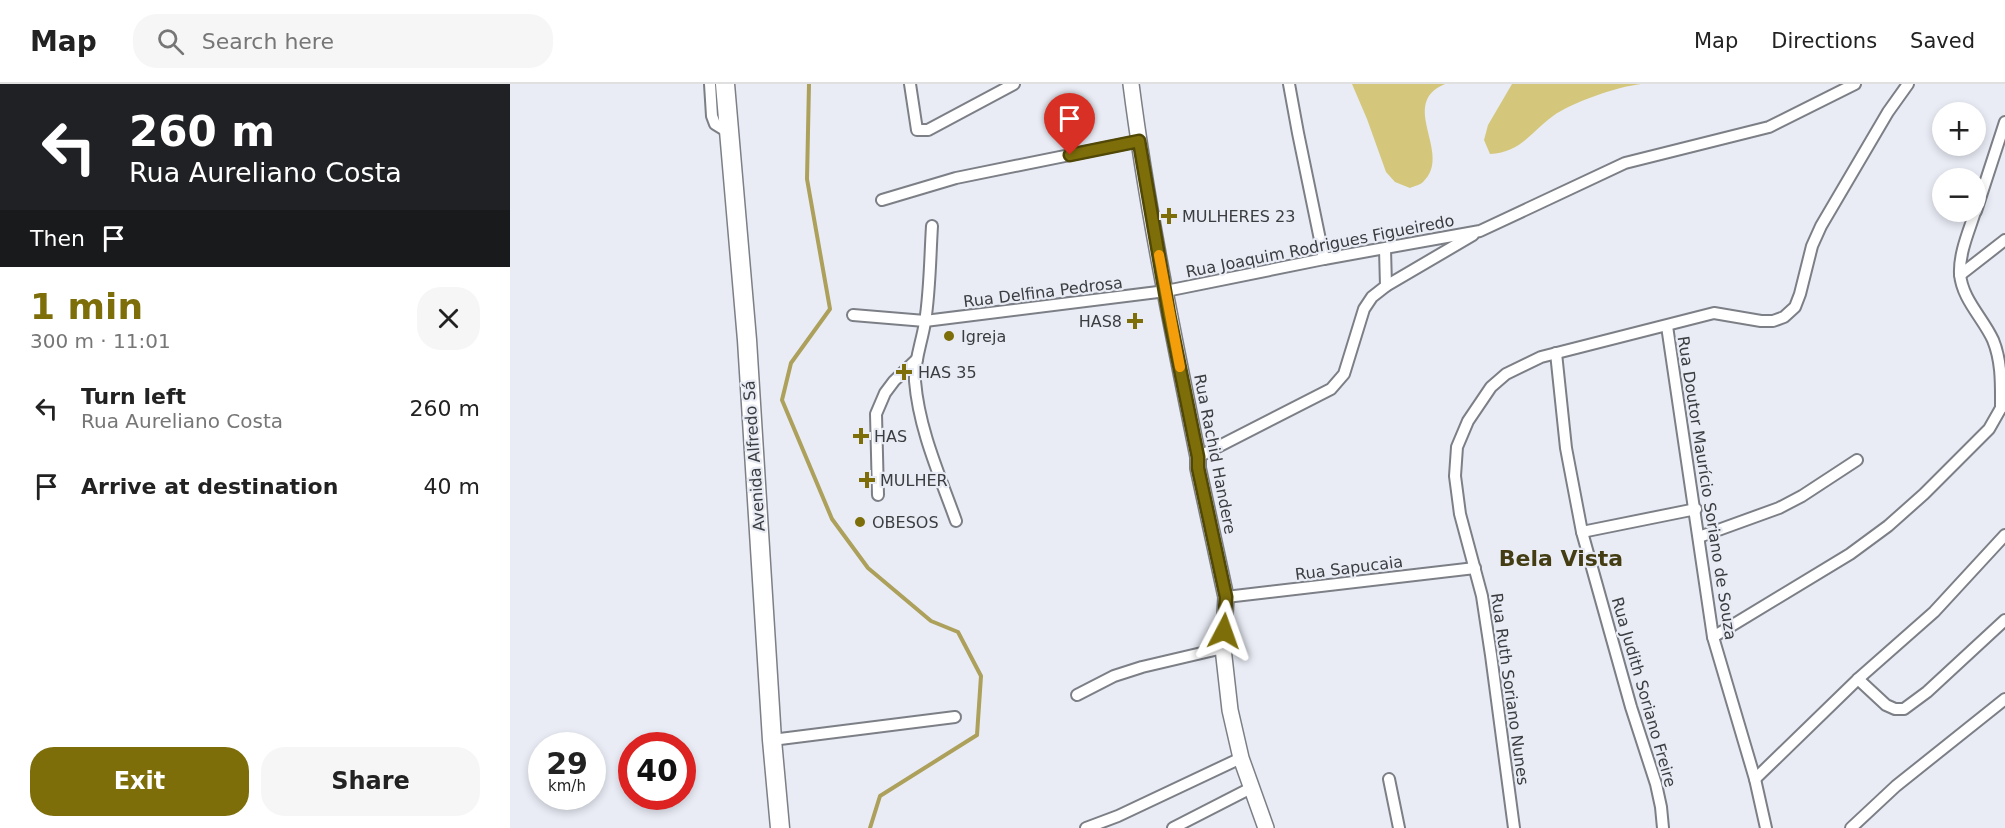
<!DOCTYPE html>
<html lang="en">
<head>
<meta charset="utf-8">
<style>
  body { margin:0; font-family:"DejaVu Sans",sans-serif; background:#f6f6f6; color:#222; height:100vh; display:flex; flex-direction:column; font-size:22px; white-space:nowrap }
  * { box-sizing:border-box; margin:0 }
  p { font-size:20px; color:#767676 }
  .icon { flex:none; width:33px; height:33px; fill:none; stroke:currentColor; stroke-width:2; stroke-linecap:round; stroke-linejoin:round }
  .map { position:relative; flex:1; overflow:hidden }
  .panel { display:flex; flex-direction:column; background:#fff; width:510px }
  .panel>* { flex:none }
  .top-card { background:#202124; color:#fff; overflow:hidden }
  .fabs { position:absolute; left:1422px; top:18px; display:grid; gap:12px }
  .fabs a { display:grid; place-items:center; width:54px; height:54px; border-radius:50%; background:#fff; box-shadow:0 3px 9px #0003; font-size:30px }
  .speed { position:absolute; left:18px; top:648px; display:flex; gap:12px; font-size:30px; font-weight:700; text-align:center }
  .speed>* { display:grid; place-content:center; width:78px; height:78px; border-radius:50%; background:#fff; box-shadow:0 3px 9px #0003; line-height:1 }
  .speed small { font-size:15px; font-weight:400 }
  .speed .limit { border:9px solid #d22; background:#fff; color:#111 }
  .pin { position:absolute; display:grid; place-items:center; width:51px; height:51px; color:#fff; margin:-62px -26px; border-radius:50% 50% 50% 0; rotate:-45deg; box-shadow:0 0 6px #0007 }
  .pin .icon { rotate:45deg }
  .me { position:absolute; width:66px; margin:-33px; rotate:4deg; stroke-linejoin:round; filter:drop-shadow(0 0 4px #0008) }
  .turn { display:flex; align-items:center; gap:21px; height:126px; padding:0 30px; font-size:27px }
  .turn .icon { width:78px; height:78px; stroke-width:2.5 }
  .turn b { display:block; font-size:42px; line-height:51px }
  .then { display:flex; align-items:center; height:57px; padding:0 30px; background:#0003; gap:12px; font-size:22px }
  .round { display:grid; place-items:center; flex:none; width:63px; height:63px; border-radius:24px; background:#f6f6f6 }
  .overview { display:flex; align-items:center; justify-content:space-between; height:102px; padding:0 30px }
  h1 { font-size:36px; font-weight:700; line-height:45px; color:#7d6e0a }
  .primary-button { display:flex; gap:12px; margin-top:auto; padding:12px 30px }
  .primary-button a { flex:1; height:69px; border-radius:24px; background:#7d6e0a; color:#fff; font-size:24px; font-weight:700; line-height:69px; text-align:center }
  .primary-button a+a { background:#f6f6f6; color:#222 }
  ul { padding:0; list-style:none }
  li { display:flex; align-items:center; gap:18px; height:78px; padding:0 30px }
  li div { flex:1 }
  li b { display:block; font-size:22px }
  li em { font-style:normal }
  header { display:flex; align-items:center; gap:36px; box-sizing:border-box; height:84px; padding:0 30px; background:#fff; border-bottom:2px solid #e0e0e0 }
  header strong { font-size:28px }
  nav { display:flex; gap:33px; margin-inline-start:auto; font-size:21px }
  .search { width:420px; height:54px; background:#f6f6f6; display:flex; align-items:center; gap:15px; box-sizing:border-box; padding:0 21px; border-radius:24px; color:#767676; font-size:22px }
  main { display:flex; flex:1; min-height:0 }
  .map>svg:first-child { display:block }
  .green { fill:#d4c77c }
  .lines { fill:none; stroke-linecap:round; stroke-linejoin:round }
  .stream { stroke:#aca05b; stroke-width:4 }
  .street-casing { stroke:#7c7f86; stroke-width:14 }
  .secondary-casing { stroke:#7c7f86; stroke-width:18 }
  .highway-casing { stroke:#7c7f86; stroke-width:21 }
  .street { stroke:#fff; stroke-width:10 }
  .secondary { stroke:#fff; stroke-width:15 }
  .highway { stroke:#fff; stroke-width:18 }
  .route-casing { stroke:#514806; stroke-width:15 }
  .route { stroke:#7d6e0a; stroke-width:10 }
  .slow { stroke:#f59e0b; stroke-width:10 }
  .poi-dot { fill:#7d6e0a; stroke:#e9ecf5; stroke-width:2 }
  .labels { text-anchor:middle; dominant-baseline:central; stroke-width:4.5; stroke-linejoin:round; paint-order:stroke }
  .poi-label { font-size:16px; fill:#3b3d40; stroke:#e9ecf5; text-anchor:start }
  .street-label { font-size:16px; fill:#3b3d40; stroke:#e9ecf5 }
  .district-label { font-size:22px; font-weight:bold; fill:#443d13; stroke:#e9ecf5 }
</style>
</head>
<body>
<header>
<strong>Map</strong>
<div class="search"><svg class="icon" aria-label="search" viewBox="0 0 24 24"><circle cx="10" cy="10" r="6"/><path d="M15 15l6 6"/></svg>Search here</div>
<nav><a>Map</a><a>Directions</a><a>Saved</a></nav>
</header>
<main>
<section class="panel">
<div class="top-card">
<div class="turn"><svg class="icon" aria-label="left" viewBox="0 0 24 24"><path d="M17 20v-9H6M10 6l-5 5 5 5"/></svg><div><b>260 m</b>Rua Aureliano Costa</div></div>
<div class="then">Then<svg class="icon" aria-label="arrive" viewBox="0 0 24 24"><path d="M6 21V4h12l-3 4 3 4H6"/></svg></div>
</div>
<div class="overview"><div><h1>1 min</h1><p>300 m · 11:01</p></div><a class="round"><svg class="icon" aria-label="close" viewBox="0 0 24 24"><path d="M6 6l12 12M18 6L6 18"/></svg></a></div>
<ul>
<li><svg class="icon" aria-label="left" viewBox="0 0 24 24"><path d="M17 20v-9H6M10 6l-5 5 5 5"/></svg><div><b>Turn left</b><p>Rua Aureliano Costa</p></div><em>260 m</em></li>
<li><svg class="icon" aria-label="arrive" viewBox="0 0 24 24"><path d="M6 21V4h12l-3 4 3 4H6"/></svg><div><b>Arrive at destination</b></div><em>40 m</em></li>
</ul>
<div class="primary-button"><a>Exit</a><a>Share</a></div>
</section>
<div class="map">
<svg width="1495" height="744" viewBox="0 0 1495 744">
  <rect width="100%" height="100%" fill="#e9ecf5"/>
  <g class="green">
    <path d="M842,0H935C887,20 944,70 913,98C910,101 904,102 900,104L885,98L876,88L857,35Z"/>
    <path d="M1002,0H1131C1106,3 1063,18 1043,32C1020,49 1011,68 980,70L974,56L978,41Z"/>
  </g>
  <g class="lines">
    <path class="stream" d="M299,0L297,95L320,225L281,279L272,316L322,435L358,484L421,537L448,548L471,592L467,651L370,712L360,744"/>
    <g class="street-casing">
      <g id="street">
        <path d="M200,0L202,32L205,40L218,48"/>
        <path d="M400,0L407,46H418L504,0"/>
        <path d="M779,0L788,49L814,175"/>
        <path d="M372,116L446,94L629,57"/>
        <path d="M1466,127L1495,38"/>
        <path d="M1465,128C1459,147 1449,169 1450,190C1452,215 1473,234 1483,256C1492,278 1491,301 1491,324"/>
        <path d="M422,142C420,174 420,207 415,238C412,258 404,277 405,297C409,346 430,392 446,437"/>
        <path d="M1450,191L1495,156"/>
        <path d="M876,202L963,151"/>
        <path d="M343,231L415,237L656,207L814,175L970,147L1115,79L1259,43L1345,0"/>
        <path d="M1157,242L1203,553L1245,695L1256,744"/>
        <path d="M1046,269L1056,364L1072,448L1121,623L1146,700L1151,723L1153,744"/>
        <path d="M688,373L821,305L834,290L854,225L862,213L876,202L875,165"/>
        <path d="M368,411L366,330L375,309L384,297L407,275"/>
        <path d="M1072,448L1186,425"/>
        <path d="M1189,453L1269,424L1292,412L1347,376"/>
        <path d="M716,513L965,484"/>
        <path d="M1203,553L1340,470L1378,442L1414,410L1479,345L1495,317"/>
        <path d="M1348,595L1376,621L1385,625H1394L1417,608L1495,536"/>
        <path d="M567,611L604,592L632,583L713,564"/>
        <path d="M262,656L445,633"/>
        <path d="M879,695L889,744"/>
        <path d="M1245,695L1348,595L1424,528L1495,451"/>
        <path d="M576,744L608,732L731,674"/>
        <path d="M663,744L741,704"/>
        <path d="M1004,744L981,571L972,512L950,430L945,392L947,363L958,337L981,303L996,290L1031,273L1204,229L1251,237H1263L1274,233L1285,223L1290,210L1302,162L1311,142L1378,28L1398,0"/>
        <path d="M1341,744L1386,702L1495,615"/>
      </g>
    </g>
    <g class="secondary-casing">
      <path id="secondary" d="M621,0C637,125 663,249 688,373V384L716,513L713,564L720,626L731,674L756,744"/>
    </g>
    <g class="highway-casing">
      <path id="highway" d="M215,0L237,256L262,656L270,744"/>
    </g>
    <use href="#street" class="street"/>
    <use href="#secondary" class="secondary"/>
    <use href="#highway" class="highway"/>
  </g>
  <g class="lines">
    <g class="route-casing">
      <path id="route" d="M560,71L629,57L659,231L688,373V384L716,513L714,547"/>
    </g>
    <use href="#route" class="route"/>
    <path class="slow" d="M649,171L670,283"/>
  </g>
  <g class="poi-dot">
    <path d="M656 123h6v6h6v6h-6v6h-6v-6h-6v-6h6z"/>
    <path d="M622 228h6v6h6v6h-6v6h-6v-6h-6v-6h6z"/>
    <circle cx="439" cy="252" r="6"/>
    <path d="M391 279h6v6h6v6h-6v6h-6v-6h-6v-6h6z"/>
    <path d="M348 343h6v6h6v6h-6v6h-6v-6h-6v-6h6z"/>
    <path d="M354 387h6v6h6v6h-6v6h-6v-6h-6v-6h6z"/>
    <circle cx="350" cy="438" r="6"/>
  </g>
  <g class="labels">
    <g class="poi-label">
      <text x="672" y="132">MULHERES 23</text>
      <text x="612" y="237" text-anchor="end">HAS8</text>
      <text x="451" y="252">Igreja</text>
      <text x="408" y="288">HAS 35</text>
      <text x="364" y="352">HAS</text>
      <text x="370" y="396">MULHER</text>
      <text x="362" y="438">OBESOS</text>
    </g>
    <g class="street-label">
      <text transform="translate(810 162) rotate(-11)">Rua Joaquim Rodrigues Figueiredo</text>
      <text transform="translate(533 208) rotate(-7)">Rua Delfina Pedrosa</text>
      <text transform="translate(705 370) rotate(79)">Rua Rachid Handere</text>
      <text transform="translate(244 372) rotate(-94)">Avenida Alfredo Sá</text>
      <text transform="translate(1197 404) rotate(81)">Rua Doutor Maurício Soriano de Souza</text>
      <text transform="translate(839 484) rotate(-7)">Rua Sapucaia</text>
      <text transform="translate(1000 605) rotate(82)">Rua Ruth Soriano Nunes</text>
      <text transform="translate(1134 608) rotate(74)">Rua Judith Soriano Freire</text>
    </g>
    <g class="district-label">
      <text x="1051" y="474">Bela Vista</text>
    </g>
  </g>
</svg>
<div class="fabs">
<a>+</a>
<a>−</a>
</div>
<div class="speed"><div>29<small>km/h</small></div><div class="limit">40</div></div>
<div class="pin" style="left:560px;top:71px;background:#d93025"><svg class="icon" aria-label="arrive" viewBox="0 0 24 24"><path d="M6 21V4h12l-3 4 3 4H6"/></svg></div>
<svg class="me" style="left:714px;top:547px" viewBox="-20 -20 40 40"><path d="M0-17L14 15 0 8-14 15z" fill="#7d6e0a" stroke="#fff" stroke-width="4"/></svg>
</div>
</main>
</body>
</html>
